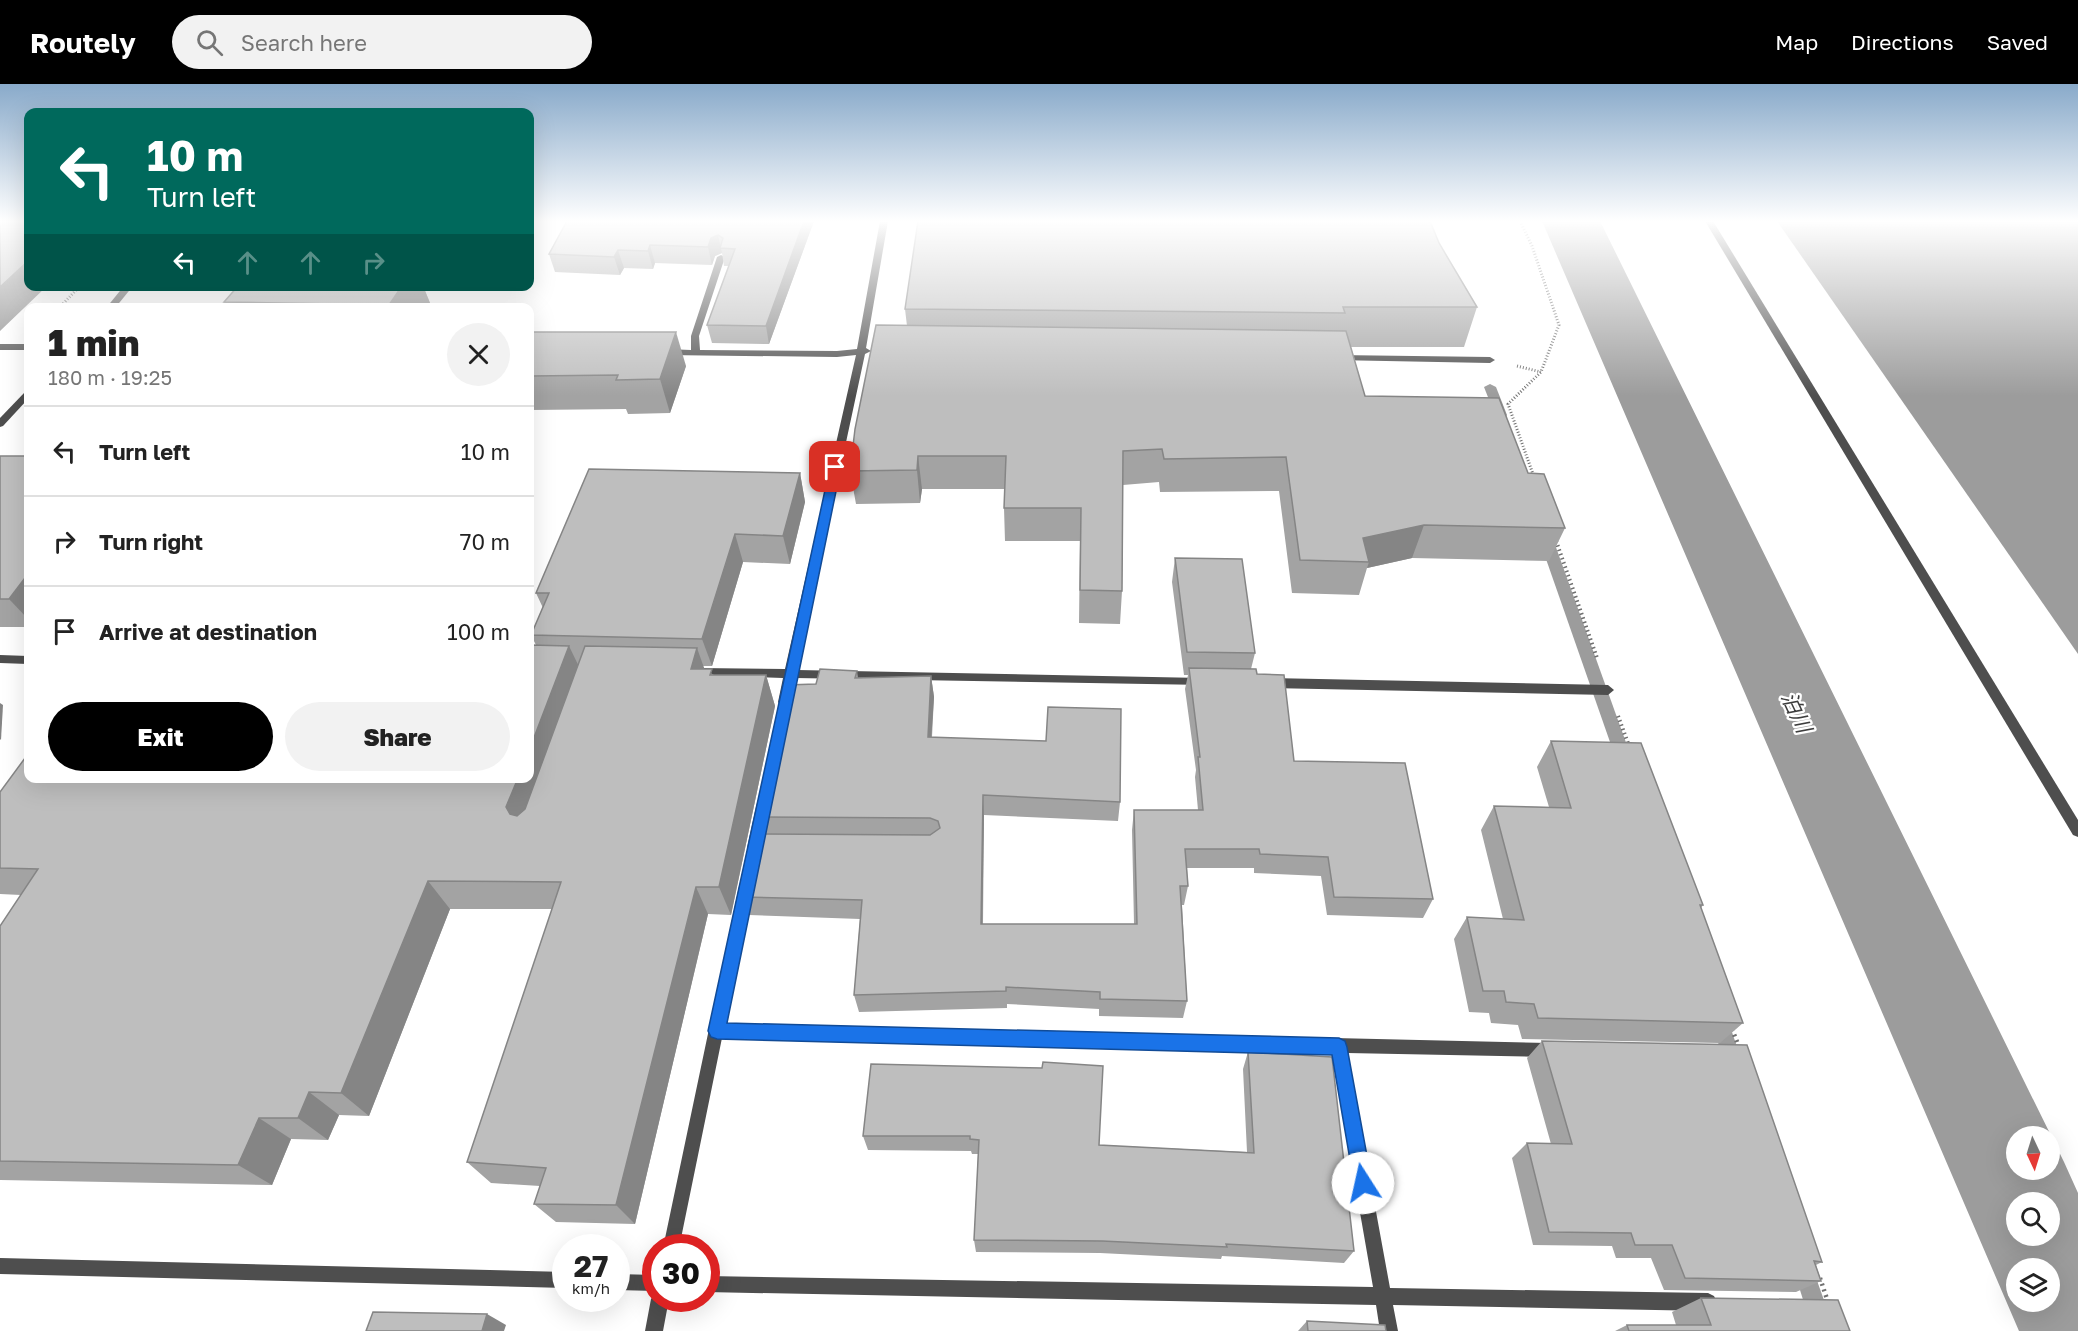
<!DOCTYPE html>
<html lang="en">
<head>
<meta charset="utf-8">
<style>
  body { margin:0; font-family:"Golos Text","Noto Sans JP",sans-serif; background:#f2f2f2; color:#222; height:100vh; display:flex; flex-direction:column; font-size:22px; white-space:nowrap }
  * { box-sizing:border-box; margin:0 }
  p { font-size:20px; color:#767676 }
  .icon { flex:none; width:33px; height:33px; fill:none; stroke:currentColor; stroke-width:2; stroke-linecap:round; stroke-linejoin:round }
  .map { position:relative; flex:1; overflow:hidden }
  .drawer { position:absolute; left:24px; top:219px; width:510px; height:480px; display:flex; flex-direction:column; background:#fff; border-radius:12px; box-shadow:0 6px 24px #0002 }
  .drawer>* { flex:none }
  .banner { position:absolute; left:24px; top:24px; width:510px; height:183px; border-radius:12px; box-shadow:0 6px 24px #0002; background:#00695c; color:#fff; overflow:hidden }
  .needle { width:39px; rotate:176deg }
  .controls { position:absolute; left:2006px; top:1042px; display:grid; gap:12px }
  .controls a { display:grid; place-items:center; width:54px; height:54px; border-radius:50%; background:#fff; box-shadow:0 6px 24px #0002; font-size:30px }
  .speed { position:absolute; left:552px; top:1150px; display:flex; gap:12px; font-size:30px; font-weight:700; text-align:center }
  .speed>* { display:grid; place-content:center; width:78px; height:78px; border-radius:50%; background:#fff; box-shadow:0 6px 24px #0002; line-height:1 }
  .speed small { font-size:15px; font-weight:400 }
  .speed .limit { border:9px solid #d22; background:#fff; color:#111 }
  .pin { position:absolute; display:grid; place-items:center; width:51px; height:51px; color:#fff; margin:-26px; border-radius:12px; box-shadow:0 3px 9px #0006 }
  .me { position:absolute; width:66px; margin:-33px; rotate:350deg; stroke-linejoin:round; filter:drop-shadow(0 0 4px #0008) }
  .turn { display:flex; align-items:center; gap:21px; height:126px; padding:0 24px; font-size:27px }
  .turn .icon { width:78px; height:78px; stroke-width:2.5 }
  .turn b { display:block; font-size:42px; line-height:51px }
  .lanes { display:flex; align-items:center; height:57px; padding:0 24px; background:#0003; justify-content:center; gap:30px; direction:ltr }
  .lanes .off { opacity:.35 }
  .round { display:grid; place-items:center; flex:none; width:63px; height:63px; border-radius:32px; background:#f2f2f2 }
  .summary { display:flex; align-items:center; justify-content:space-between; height:102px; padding:0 24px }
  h1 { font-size:36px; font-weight:800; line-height:45px }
  .action { display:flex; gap:12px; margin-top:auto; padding:12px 24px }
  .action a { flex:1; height:69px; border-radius:36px; background:#000; color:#fff; font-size:24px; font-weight:800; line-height:69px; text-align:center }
  .action a+a { background:#f2f2f2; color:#222 }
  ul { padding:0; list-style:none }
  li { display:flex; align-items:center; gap:18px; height:90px; padding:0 24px; border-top:2px solid #e0e0e0 }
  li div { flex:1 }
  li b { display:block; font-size:22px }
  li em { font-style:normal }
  header { display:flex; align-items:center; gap:36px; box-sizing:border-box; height:84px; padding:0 30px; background:#000; color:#fff }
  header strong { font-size:28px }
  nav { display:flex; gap:33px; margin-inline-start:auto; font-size:21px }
  .search { width:420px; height:54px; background:#f2f2f2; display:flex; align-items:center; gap:15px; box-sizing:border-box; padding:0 21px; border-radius:33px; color:#767676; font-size:22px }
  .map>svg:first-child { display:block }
  .water { fill:#9c9c9c }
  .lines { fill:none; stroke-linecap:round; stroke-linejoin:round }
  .stream { fill:#9c9c9c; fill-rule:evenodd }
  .river { fill:#9c9c9c; fill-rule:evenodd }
  .path-far2 { stroke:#707070; stroke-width:3; stroke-dasharray:1 2; stroke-linecap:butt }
  .path-far1 { stroke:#707070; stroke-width:4; stroke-dasharray:1.5 3; stroke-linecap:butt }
  .path { stroke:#707070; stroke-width:4.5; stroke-dasharray:2 4; stroke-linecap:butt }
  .minor { fill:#4e4e4e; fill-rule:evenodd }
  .tertiary { fill:#4e4e4e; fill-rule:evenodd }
  .wall { fill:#a3a3a3 }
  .shaded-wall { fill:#858585 }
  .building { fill:#bebebe; stroke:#858585; stroke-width:1.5 }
  .route { fill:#1a73e8; stroke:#114b97; stroke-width:1.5 }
  .labels { text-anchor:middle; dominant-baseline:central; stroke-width:4.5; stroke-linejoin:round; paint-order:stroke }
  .water-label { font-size:21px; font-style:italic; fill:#3d3d3d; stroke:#fff }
</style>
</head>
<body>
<header>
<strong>Routely</strong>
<div class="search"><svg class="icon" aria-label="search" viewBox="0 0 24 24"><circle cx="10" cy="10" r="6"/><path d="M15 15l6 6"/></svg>Search here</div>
<nav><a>Map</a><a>Directions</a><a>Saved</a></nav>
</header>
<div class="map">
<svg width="2078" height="1247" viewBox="0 0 2078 1247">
  <rect width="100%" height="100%" fill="#fff"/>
  <path class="water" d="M1777,137H2078V570Z"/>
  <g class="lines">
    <g class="stream">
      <path d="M1490,300L1496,303L1507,331L1505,334H1497L1495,331L1484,303Z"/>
      <path d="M1546,450L1553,455L1633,678L1631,682H1619L1617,678L1539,455Z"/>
      <path d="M1719,925L1725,928L1743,980L1741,986L1734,989L1727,986L1710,934L1713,928Z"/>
      <path d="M1803,1174L1810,1177L1835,1247H1813L1793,1184L1796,1177Z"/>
    </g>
    <path class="river" d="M1542,137H1600L2064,1078L2078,1109V1247H2019ZM2016,1053H2049V1086H2016ZM2016,1119H2049V1152H2016ZM2016,1185H2049V1218H2016Z"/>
    <g class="path-far2">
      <path d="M1520,137L1532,162L1559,241L1541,288L1508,320L1534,393"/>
      <path d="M59,224L80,202"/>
      <path d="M1517,282L1541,288"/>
    </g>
    <g class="path-far1">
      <path d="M1556,457L1597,574"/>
      <path d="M1618,632L1629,662"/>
    </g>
    <g class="path">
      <path d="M1732,945L1739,963"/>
      <path d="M1820,1194L1829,1221"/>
    </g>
    <g class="minor">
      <path d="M880,137H888L866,264L871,267L865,270L797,586L1202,594L1206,595L1208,598L1206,601L795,594L790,618L788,621H780L778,618L783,594L694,591L692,588L698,584L785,585L856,271L837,273L666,271L662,268L666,265L691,266V252L717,173L721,171L725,173L699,252L700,266L837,267L857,265Z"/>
      <path d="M1705,137H1713L2078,736V753L2073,751Z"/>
      <rect x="0" y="260" width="28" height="6"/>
      <path d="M1337,271L1490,273L1495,276L1490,279L1334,276V272Z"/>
      <path d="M0,571L28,572V580L0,579Z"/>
      <path d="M1270,594L1608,601L1614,606L1608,611L1270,604L1264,599Z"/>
      <path d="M762,718L767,719L768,723L761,764L759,768L754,770L749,768L747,764L756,723L757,719Z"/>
      <path d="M746,796L751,798L753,802L725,940L1548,959L1553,961L1555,966L1553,971L1548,973L1347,969L1390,1204L1708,1209L1714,1212L1717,1218L1714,1224L1708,1227L1393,1221L1398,1247H1380L1376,1221L706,1208V1192L1373,1203L1332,968L722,954L679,1164H663L739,802L741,798Z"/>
      <path d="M0,1174L566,1188V1204L0,1190Z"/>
      <path d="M616,1190L656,1191V1207L616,1206Z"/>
      <path d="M656,1208V1215H669L663,1247H645L651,1215Z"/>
    </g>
    <g class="tertiary">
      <path d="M124,202H133L115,224H106Z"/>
      <path d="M28,307V315L3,342L0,343V334L25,308Z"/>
    </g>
  </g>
  <g class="wall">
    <path d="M567,137H814L769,260L712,259L707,241L729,182H724L722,169L715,172L712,181L655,179L653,185L624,184L620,191L555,188L549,170Z"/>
    <path d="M1439,159L1477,223L1464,263H1351L1365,312L1528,389L1565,444L1549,477L1412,474L1367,484L1359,511L1292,509L1279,407L1160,408L1159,398L1123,401L1122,507L1120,540L1079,539L1080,457H1005L1004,424L1005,405H922L920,419L856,420L850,387L907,242L905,225Z"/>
    <path d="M238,202H423L430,219L427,224H227L224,218Z"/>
    <path d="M530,251L686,282L670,329L628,330L626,325L530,326Z"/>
    <rect x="0" y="372" width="28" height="171"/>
    <path d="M800,389L805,418L790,480L743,478L712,582H703L704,585L714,591H766L775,622L731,831L708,830L635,1140L556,1138L534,1120L540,1102L491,1099L467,1078L552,825H450L369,1032L339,1031L328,1056L291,1055L272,1101L0,1096V842L21,811L0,810V708L28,694H530L536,561L531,551L543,524L536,509Z"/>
    <path d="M1175,474L1255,569L1251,585L1257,590L1294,677L1433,815L1423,834L1327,831L1321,792L1254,789V784H1187L1188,802L1184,821H1182L1187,917L1183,934L1099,932V925L1007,920V924L859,928L854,911L860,835L749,831L742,813L764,750L758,733L816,600L857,587L858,594L931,592L934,613L932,653L1120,718L1118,737L984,731L983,840H1134L1132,746L1134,726H1198L1195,693L1196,686L1185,605L1188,591H1184L1172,498Z"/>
    <path d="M1551,657L1703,821L1701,824L1743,939L1720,959L1522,955L1518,941L1491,939L1489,929L1469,928L1454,855L1467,833L1503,835L1481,746L1494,722L1549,723L1537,683Z"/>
    <path d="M1542,957L1822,1178L1816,1181L1821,1197L1796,1208L1664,1206L1651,1174H1616L1612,1162L1533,1161L1512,1074L1527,1059L1551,1060L1527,974Z"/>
    <path d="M1248,968L1354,1167L1344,1179L1222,1172L1221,1175L1100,1169L976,1168L974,1156L978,1070H972L971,1067L868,1066L863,1052L871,980L1099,1061L1247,1068L1243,985Z"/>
    <path d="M1701,1214L1850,1247H1615L1627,1241H1676L1672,1228Z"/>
    <path d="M1307,1237L1386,1247H1298Z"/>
  </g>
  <g class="shaded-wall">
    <path d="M804,137H814L769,260L766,242Z"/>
    <path d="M718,151L722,169L715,172L712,181L708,163L711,154Z"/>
    <path d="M650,161L655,179L653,185L648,167Z"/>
    <path d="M618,166L624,184L620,191L614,173Z"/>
    <path d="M28,177V202H47L0,247V203Z"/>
    <path d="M402,202H423L430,219L427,224H390L389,221Z"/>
    <path d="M676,248L686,282L670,329L660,295Z"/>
    <path d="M918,372L922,405L920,419L917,386Z"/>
    <path d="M800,389L805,418L790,480L783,452Z"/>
    <path d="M1424,441L1412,474L1367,484L1369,478L1363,454Z"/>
    <path d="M735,450L743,478L712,582L702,555Z"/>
    <path d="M28,490V535L9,515Z"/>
    <path d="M569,562L584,593L525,752L510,730L506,723L518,694H530V664Z"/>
    <path d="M697,564L708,595L691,585Z"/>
    <path d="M766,591L775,622L731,831L719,803Z"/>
    <path d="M931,592L934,613L930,673L928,653Z"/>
    <path d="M0,619L3,621L1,656L0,655Z"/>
    <path d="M983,711L984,731L982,859L981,840Z"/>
    <path d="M428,797L450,825L369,1032L341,1009Z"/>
    <path d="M696,803L708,830L635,1140L616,1121Z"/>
    <path d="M309,1008L339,1031L328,1056L298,1034Z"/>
    <path d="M259,1034L291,1055L272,1101L238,1081Z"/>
    <path d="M487,1230L506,1241L504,1247H482Z"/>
  </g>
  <g class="building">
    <path d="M0,137H28V177L0,203Z"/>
    <path d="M567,137H804L766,242L707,241L735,165L720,164L723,154L718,151L711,154L708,163L650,161L648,167L618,166L614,173L549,170Z"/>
    <path d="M918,137H1430L1439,159L1477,223H1343L1345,229L905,225Z"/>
    <path d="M238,202H402L389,221L224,218Z"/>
    <path d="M876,241L1346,247L1365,312L1499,314L1528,389L1544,390L1565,444L1424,441L1363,454L1369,478L1300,476L1286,373L1164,375L1162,365L1123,367L1122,507L1080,506L1081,424H1004L1006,372H918L917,386L850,387L855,345Z"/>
    <path d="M531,248H676L660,295L616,296L618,291L530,292V251Z"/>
    <path d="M0,372H28V490L9,515H0Z"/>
    <path d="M589,385L800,389L783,452L735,450L702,555L531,551L549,509H536Z"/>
    <path d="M1175,474L1242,475L1255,569L1187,568Z"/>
    <path d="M530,561L569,562L530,664Z"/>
    <path d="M585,562L697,564L691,585H712L710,591H766L719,803H696L616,1121L534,1120L546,1084L467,1078L561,798L428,797L341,1009L309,1008L298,1034H259L238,1081L0,1077V842L38,785L0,784V708L28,670V694H518L506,723L510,730L517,732L525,725Z"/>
    <path d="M1189,584L1256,585L1257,590L1284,591L1294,677L1405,679L1433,815L1334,813L1328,773L1260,770L1259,765H1185L1188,802H1180L1187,917L1100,915V908L1006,903V907L854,911L862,816L742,813L755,750L930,751L940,744L938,737L930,734L758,733L786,601L816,600L820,585L857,587L855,594L931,592L928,653L1046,657L1048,623L1121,625L1120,718L983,711L981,840H1137L1134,726H1203L1198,673H1200Z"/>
    <path d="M1551,657L1641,659L1703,821H1700L1743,939L1538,934L1534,920L1506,918L1504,907H1483L1467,833L1524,836L1494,722L1571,724Z"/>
    <path d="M1542,957L1747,961L1822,1178L1814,1177L1821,1197L1685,1194L1672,1161H1635L1631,1149L1549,1148L1527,1059L1572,1060Z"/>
    <path d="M1248,968L1332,973L1354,1167L1226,1160L1227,1163L1102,1157L974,1156L979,1056L970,1055V1052H863L871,980L1042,984L1043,978L1103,982L1099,1061L1254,1069Z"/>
    <path d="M1701,1214L1838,1216L1850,1247H1629L1627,1241H1711Z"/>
    <path d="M373,1228L487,1230L482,1247H366Z"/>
    <path d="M1307,1237L1385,1241L1386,1247H1308Z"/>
  </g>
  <linearGradient id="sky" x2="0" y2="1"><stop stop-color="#89aaca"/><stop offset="0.44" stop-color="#fff"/><stop offset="1" stop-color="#fff" stop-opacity="0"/></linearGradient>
  <rect width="2078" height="312" fill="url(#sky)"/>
  <path class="route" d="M835,379L841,383L727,939L1339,954L1345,957L1347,963L1372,1099L1370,1106L1363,1108L1357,1106L1354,1099L1332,971L717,955L711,953L708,947L830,383Z"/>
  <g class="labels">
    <g class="water-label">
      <text transform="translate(1797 628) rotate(65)">泊川</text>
    </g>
  </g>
</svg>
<div class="controls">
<a><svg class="needle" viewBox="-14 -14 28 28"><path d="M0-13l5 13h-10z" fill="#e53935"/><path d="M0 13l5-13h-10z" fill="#767676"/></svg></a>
<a><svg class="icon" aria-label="search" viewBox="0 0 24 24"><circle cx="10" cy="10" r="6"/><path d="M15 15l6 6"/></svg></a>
<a><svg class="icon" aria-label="layers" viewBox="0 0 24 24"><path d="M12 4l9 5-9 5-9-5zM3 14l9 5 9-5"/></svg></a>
</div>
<div class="speed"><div>27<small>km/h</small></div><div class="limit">30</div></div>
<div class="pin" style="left:835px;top:383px;background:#d93025"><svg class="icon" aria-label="arrive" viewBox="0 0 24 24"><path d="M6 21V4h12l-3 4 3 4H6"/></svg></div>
<svg class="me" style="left:1363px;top:1099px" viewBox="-20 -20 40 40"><circle r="19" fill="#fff"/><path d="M0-13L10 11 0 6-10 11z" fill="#1a73e8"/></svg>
<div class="banner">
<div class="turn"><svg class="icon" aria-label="left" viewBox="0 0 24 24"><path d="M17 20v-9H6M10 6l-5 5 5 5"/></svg><div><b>10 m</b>Turn left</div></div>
<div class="lanes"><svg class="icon" aria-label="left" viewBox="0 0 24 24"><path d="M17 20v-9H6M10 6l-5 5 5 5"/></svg><svg class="icon off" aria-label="ahead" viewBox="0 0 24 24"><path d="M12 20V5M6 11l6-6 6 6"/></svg><svg class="icon off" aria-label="ahead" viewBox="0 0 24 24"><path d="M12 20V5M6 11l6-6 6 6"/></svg><svg class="icon off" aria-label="right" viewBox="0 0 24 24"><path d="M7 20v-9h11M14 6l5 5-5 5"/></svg></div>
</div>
<section class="drawer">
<div class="summary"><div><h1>1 min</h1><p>180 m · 19:25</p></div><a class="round"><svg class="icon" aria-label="close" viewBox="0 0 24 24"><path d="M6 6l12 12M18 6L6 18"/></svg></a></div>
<ul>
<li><svg class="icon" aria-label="left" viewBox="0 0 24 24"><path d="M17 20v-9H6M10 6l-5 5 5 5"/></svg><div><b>Turn left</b></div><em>10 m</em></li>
<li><svg class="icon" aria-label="right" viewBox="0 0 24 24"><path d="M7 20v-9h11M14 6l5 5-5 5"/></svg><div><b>Turn right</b></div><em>70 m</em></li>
<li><svg class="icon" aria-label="arrive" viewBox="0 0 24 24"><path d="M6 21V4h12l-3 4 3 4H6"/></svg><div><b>Arrive at destination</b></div><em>100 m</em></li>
</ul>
<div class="action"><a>Exit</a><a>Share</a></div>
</section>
</div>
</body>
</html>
